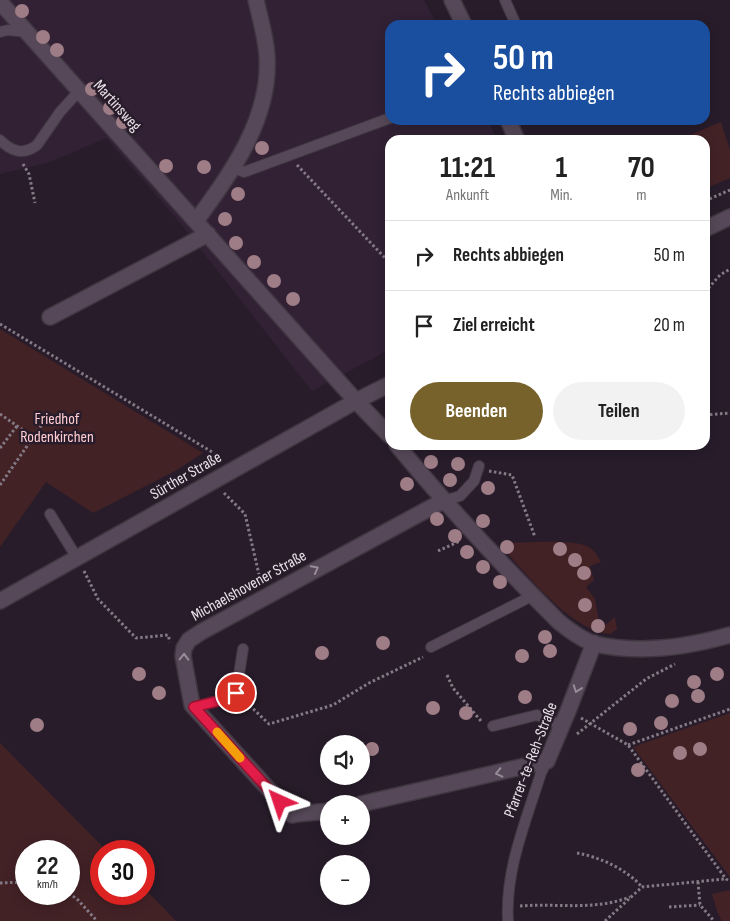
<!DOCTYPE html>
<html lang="de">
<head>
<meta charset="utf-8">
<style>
  body { margin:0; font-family:"Sofia Sans Condensed",sans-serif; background:#f2f2f2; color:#222; height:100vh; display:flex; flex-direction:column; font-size:19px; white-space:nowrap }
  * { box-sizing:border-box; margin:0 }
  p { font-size:16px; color:#767676 }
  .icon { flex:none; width:28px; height:28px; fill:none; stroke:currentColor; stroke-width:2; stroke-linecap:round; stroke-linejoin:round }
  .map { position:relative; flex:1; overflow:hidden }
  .drawer { position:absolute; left:385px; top:135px; width:325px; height:315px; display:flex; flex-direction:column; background:#fff; border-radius:15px; box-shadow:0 2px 12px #0003 }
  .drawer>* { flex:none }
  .top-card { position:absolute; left:385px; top:20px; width:325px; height:105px; border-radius:15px; box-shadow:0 2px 12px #0003; background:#1a4fa0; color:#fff; overflow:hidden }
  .tools { position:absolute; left:320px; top:735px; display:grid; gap:10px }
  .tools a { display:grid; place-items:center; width:50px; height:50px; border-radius:50%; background:#fff; box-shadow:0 2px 12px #0003; font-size:25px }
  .speed { position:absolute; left:15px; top:840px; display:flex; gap:10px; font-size:25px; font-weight:700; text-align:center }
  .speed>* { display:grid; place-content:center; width:65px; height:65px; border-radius:50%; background:#fff; box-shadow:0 2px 12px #0003; line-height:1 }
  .speed small { font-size:12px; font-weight:400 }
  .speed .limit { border:8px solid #d22; background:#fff; color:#111 }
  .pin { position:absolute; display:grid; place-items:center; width:42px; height:42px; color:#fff; margin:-21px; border:2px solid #fff; border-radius:50%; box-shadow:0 1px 5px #0007 }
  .me { position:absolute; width:55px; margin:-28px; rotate:318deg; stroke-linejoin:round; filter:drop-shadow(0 0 4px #0008) }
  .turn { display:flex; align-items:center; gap:18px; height:105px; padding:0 25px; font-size:22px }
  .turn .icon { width:65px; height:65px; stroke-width:2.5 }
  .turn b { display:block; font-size:35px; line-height:42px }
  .eta { display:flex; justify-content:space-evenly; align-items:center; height:85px; text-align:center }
  .eta b { font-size:30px; font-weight:700; line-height:35px }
  .action { display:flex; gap:10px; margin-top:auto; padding:10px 25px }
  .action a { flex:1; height:58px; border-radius:30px; background:#76622a; color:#fff; font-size:20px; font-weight:700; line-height:58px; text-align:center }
  .action a+a { background:#f2f2f2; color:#222 }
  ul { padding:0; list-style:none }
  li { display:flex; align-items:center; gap:15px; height:70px; padding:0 25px; border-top:1px solid #e0e0e0 }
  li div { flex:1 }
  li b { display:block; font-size:19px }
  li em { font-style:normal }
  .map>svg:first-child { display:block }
  .built { fill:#322135 }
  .green { fill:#432226; fill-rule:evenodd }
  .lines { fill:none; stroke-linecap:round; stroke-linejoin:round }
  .lane-casing { stroke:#403641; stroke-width:12 }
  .street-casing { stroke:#403641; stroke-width:18 }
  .secondary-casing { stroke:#403641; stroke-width:18 }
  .path { stroke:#847a86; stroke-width:3; stroke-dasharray:2.5 2.5; stroke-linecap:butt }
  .lane { stroke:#564858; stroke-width:10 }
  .street { stroke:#564858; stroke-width:15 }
  .secondary { stroke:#564858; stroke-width:15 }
  .tree { fill:#9e7d86 }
  .oneway { stroke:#988c99 }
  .route-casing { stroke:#92132f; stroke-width:12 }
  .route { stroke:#e11d48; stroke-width:9 }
  .slow { stroke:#f59e0b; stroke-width:9 }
  .labels { text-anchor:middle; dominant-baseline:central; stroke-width:5; stroke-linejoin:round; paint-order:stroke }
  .street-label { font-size:16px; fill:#e8dfe9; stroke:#281c2a }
  .park-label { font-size:16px; fill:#ffccd1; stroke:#281c2a }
</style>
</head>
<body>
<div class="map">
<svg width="730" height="921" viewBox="0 0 730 921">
  <rect width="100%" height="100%" fill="#281c2a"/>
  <path class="built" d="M0,0H424L437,25H390V120H488L497,140H390V349L312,391L176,218L106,138L50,162L0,174Z"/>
  <g class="green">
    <path d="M721,122L730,150V178L705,189V140H678Z"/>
    <path d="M0,329L203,453L175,471L93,513L46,482L0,547Z"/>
    <path d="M504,543C522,543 571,539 586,546C594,549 597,555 601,562L590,566L594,580L586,587L595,599L599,622L603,627L615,617L617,629L610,634C570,631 526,573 500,545Z"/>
    <path d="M730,713V877L633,747Z"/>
    <path d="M0,743L107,851H101V894H144V888L176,921H0ZM69,851V894H26V851Z"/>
    <path d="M730,890V921H722L717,911L712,894Z"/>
  </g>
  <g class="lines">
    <g class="lane-casing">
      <g id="lane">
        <path d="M505,0L516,25"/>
        <path d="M0,32L8,30L27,32"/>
        <path d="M0,140C11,151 23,156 37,145L60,112L79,91"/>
        <path d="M234,168L244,172L390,118"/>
        <path d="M443,501L460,496L474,481L479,466"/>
        <path d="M50,514L77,558"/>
        <path d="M431,647L532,596"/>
        <path d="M194,707L222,700L236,693L243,649"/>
        <path d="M493,726L537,715L562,726"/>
        <path d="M508,921C505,870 526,821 541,773L547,761"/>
      </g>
    </g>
    <g class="street-casing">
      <g id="street">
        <path d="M452,0L464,25"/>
        <path d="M0,2L356,401L390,436"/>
        <path d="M508,120L517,140"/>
        <path d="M196,221C231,173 271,119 267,56C266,38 260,18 256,0"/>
        <path d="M50,317L208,234"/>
        <path d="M397,445C448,507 502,565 559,622C569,630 582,640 595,644C639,654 688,647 730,635"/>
        <path d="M361,804L547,761L568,711L594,643"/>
        <path d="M329,811C316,813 304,812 292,815L192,705L183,656L184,648L189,640L201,632L443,501"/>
      </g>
    </g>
    <g class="secondary-casing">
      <g id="secondary">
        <path d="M705,229L730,217"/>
        <path d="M0,601L356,401L390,384"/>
      </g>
    </g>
    <g class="path">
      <path d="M23,164L29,174L35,203"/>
      <path d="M297,165L386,259"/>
      <path d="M705,201L730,190"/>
      <path d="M705,292L720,275L730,269"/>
      <path d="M0,324L212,452L221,460"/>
      <path d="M0,414L33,437"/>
      <path d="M705,415L730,413"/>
      <path d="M0,448L17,426"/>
      <path d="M489,471L512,475L535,537"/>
      <path d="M0,485L41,426L48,420"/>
      <path d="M224,493L245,514L261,583"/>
      <path d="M438,551L460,541"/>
      <path d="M84,571L98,599L136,638L168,635L170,642"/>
      <path d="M447,675L453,688L481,721"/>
      <path d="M246,702L269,724L333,705L369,683L423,657"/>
      <path d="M581,718L628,745L726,879L730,881"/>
      <path d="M577,734L646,679L675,664"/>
      <path d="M628,745L730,709"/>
      <path d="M577,853C600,857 626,869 642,887"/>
      <path d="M698,882L700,905L714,921"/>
      <path d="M0,883L26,882"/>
      <path d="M69,893L78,900L97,921"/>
      <path d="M520,906C558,903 594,911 630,897"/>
      <path d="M669,907L700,905"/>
      <path d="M605,921L642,887L725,879"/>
    </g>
    <use href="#lane" class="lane"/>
    <use href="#street" class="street"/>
    <use href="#secondary" class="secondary"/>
  </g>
  <g class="tree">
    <circle cx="22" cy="11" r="7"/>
    <circle cx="43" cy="37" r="7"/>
    <circle cx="57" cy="50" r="7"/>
    <circle cx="92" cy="89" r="7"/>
    <circle cx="110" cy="108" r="7"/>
    <circle cx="123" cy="122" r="7"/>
    <circle cx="262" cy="148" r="7"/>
    <circle cx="166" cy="166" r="7"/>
    <circle cx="204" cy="167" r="7"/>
    <circle cx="238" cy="194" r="7"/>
    <circle cx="225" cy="219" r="7"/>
    <circle cx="236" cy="243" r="7"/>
    <circle cx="254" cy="262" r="7"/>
    <circle cx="274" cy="281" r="7"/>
    <circle cx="293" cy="299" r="7"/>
    <circle cx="431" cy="462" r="7"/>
    <circle cx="458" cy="464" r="7"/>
    <circle cx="450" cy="480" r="7"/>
    <circle cx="407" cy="484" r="7"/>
    <circle cx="488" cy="488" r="7"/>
    <circle cx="437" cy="519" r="7"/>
    <circle cx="483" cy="521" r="7"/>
    <circle cx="455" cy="536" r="7"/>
    <circle cx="507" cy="547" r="7"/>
    <circle cx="560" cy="549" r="7"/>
    <circle cx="467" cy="552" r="7"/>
    <circle cx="575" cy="560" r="7"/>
    <circle cx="483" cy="567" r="7"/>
    <circle cx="584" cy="573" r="7"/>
    <circle cx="500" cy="582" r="7"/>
    <circle cx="585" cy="605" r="7"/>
    <circle cx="598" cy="626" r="7"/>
    <circle cx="545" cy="637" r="7"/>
    <circle cx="383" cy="643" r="7"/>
    <circle cx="550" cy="651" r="7"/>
    <circle cx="322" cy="653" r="7"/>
    <circle cx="522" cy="656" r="7"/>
    <circle cx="139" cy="674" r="7"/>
    <circle cx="717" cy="674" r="7"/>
    <circle cx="694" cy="682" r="7"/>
    <circle cx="159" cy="693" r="7"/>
    <circle cx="698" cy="696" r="7"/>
    <circle cx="525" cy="697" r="7"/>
    <circle cx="672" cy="701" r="7"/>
    <circle cx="433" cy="708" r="7"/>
    <circle cx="466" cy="713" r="7"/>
    <circle cx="661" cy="723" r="7"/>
    <circle cx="37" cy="725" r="7"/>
    <circle cx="630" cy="729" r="7"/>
    <circle cx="372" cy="749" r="7"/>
    <circle cx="700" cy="749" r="7"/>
    <circle cx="680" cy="753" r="7"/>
    <circle cx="638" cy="770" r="7"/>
  </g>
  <defs><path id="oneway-chevron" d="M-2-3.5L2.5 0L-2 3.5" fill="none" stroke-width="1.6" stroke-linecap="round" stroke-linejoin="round" transform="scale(1.25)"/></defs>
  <g class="oneway">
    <use href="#oneway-chevron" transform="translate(315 569) rotate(-28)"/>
    <use href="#oneway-chevron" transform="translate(184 657) rotate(-89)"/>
    <use href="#oneway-chevron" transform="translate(577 689) rotate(110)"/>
    <use href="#oneway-chevron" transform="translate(499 773) rotate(167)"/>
  </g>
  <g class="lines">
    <g class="route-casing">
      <path id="route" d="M236,693L222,700L194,707L280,802"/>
    </g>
    <use href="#route" class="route"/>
    <path class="slow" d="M217,732L240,758"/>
  </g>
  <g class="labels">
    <g class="street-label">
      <text transform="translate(117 106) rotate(48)">Martinsweg</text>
      <text transform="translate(186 476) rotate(-30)">Sürther Straße</text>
      <text transform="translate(249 586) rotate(-29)">Michaelshovener Straße</text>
      <text transform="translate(531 760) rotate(-69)">Pfarrer-te-Reh-Straße</text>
    </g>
    <g class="park-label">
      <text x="57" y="419">Friedhof<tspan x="57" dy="18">Rodenkirchen</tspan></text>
    </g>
  </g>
</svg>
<div class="tools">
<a><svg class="icon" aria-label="sound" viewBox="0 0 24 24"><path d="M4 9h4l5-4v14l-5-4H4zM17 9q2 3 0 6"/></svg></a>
<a>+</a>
<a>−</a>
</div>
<div class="speed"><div>22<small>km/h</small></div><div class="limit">30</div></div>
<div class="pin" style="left:236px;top:693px;background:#d93025"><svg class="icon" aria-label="arrive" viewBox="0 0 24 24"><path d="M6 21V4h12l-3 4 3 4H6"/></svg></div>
<svg class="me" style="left:280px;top:802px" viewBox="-20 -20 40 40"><path d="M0-17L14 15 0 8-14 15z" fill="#e11d48" stroke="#fff" stroke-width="4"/></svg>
<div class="top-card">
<div class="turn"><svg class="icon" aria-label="right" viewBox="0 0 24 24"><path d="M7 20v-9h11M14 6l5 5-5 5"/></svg><div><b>50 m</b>Rechts abbiegen</div></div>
</div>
<section class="drawer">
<div class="eta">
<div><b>11:21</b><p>Ankunft</p></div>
<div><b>1</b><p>Min.</p></div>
<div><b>70</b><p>m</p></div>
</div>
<ul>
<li><svg class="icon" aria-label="right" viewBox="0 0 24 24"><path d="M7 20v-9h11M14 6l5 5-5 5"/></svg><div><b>Rechts abbiegen</b></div><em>50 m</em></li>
<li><svg class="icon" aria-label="arrive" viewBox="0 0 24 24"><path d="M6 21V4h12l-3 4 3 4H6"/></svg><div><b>Ziel erreicht</b></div><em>20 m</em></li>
</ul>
<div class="action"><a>Beenden</a><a>Teilen</a></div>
</section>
</div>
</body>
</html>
